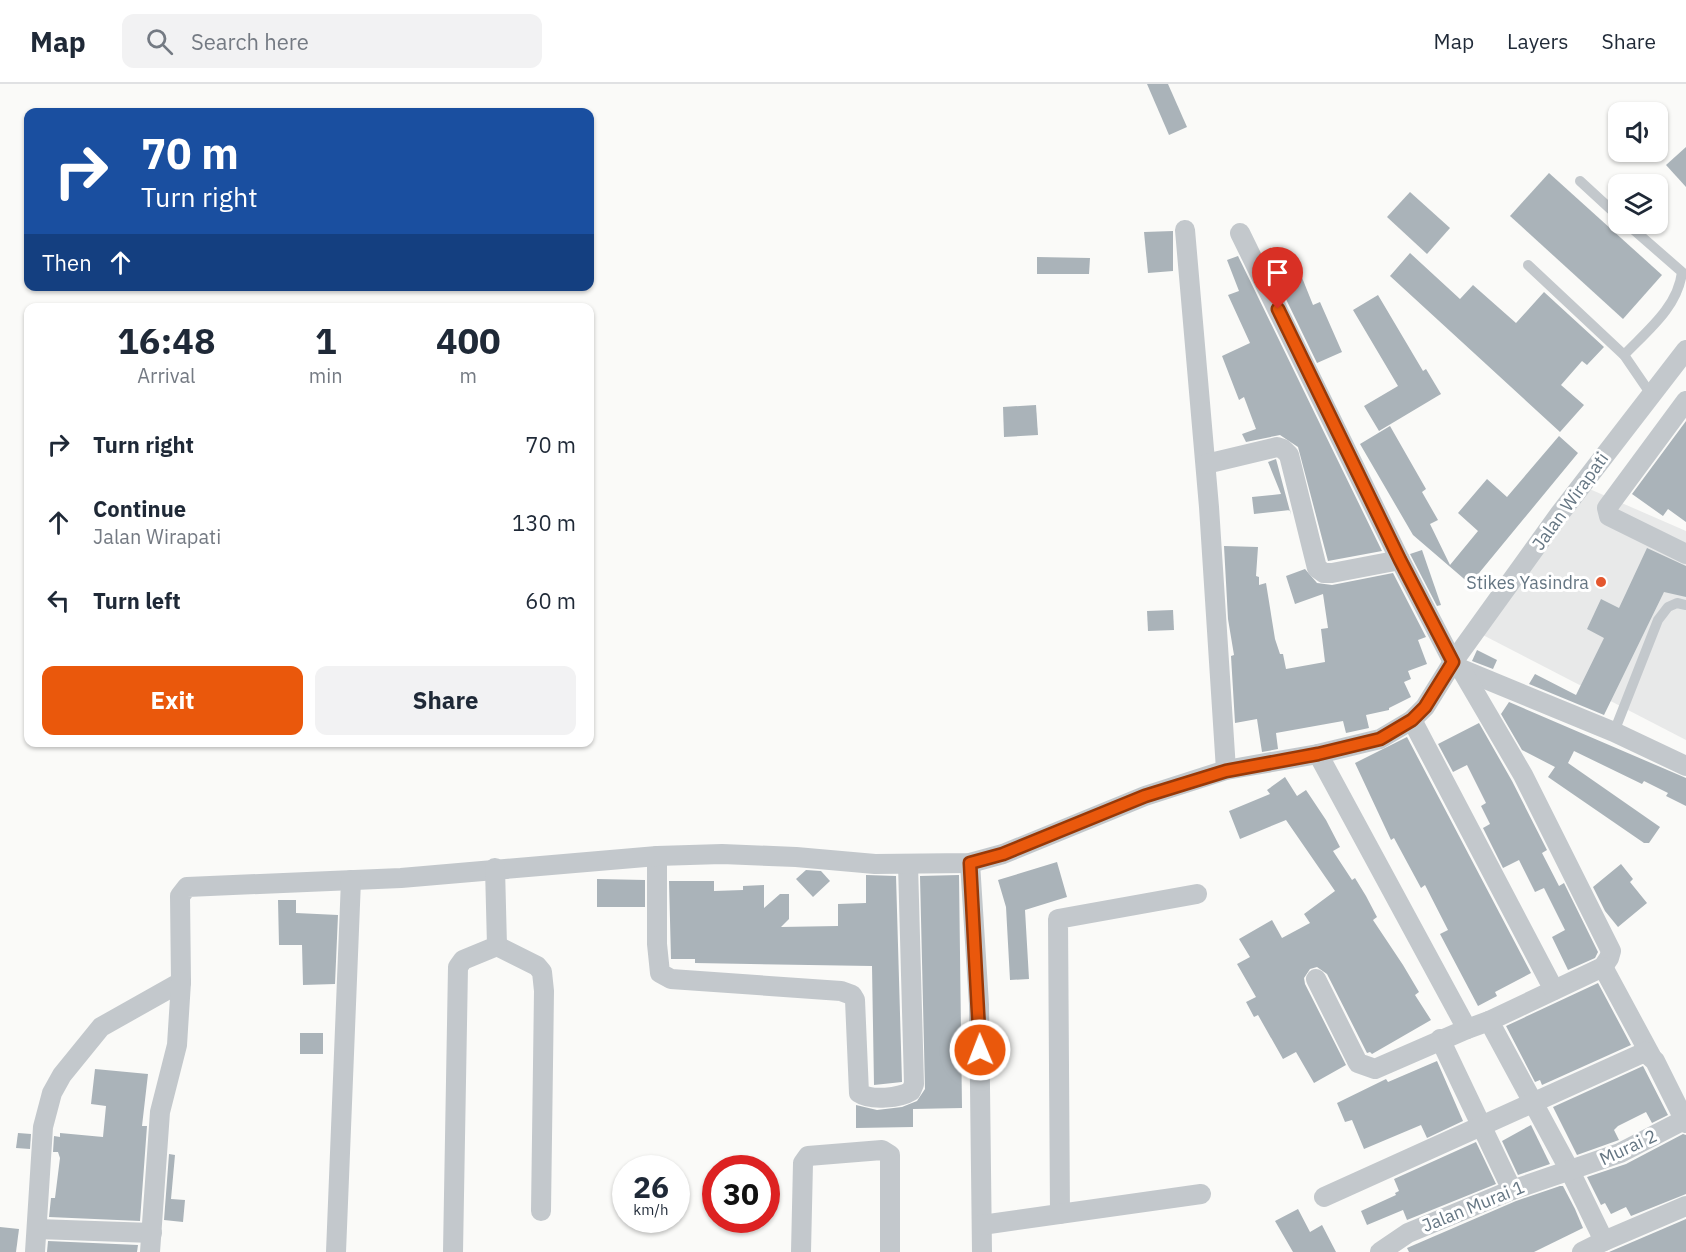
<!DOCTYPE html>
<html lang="en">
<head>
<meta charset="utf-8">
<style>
  body { margin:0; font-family:"IBM Plex Sans",sans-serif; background:#f2f2f3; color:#1f2937; height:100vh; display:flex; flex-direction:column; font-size:22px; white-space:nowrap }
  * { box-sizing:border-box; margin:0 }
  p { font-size:20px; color:#747a83 }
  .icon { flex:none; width:33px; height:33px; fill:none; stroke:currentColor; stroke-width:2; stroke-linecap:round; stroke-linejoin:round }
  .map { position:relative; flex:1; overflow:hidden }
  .panel { position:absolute; left:24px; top:219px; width:570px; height:444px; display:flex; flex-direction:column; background:#fff; border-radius:12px; box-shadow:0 2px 4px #0004 }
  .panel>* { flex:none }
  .top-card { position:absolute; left:24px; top:24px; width:570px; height:183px; border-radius:12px; box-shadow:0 2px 4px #0004; background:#1a4fa0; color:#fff; overflow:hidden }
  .controls { position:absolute; left:1608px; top:18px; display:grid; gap:12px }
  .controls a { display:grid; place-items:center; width:60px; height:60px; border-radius:12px; background:#fff; box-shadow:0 2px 4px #0004; font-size:30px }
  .speed { position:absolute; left:612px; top:1071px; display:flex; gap:12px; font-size:30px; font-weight:700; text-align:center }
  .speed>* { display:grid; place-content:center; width:78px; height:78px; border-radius:50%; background:#fff; box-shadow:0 2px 4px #0004; line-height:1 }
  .speed small { font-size:15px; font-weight:400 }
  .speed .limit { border:9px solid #d22; background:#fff; color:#111 }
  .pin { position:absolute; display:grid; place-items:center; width:51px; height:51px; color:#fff; margin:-62px -26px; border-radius:50% 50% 50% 0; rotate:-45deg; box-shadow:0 0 6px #0007 }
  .pin .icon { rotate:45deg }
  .me { position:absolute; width:66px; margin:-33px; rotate:359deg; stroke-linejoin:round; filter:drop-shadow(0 0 4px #0008) }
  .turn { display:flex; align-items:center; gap:21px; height:126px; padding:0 18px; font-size:27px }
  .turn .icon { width:78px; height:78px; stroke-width:2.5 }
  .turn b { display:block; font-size:42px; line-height:51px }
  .then { display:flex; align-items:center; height:57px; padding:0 18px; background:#0003; gap:12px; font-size:22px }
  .eta { display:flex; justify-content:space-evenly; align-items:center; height:102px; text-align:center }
  .eta b { font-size:36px; font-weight:700; line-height:42px }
  .cta { display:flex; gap:12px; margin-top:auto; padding:12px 18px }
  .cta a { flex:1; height:69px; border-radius:12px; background:#ea580c; color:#fff; font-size:24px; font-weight:700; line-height:69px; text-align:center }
  .cta a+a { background:#f2f2f3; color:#1f2937 }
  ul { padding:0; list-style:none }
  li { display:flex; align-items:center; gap:18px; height:78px; padding:0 18px }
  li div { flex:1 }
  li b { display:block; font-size:22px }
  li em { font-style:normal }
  header { display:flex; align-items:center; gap:36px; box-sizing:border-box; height:84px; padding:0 30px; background:#fff; border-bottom:2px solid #e0e1e3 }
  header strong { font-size:28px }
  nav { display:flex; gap:33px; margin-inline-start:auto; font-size:21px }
  .search { width:420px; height:54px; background:#f2f2f3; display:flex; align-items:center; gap:15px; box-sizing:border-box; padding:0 21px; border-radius:12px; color:#747a83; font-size:22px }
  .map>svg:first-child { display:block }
  .built { fill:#e8e9e9 }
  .building { fill:#aab3b9 }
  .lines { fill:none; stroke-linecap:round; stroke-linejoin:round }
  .lane { stroke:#c3c8cc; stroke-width:10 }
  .street { stroke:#c3c8cc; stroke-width:20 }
  .route-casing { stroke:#983908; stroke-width:15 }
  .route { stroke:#ea580c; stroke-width:10 }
  .poi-dot { fill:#e4572e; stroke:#fff; stroke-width:2 }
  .labels { text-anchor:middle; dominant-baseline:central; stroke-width:6; stroke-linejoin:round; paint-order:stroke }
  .street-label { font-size:18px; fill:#657683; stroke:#fff }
  .poi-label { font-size:18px; fill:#657683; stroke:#fff; text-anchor:end }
</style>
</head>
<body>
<header>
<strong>Map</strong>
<div class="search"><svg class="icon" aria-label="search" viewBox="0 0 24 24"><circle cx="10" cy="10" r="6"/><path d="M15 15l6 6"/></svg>Search here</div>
<nav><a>Map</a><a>Layers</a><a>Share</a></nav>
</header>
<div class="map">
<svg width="1686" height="1168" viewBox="0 0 1686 1168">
  <rect width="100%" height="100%" fill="#fafaf8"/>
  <path class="built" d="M1585,403L1686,447V656L1479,549Z"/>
  <g class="building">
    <path d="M1147,0H1168L1187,43L1169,51Z"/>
    <path d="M1686,63V103L1666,81Z"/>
    <path d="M1549,89L1662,191L1623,235L1510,132Z"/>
    <path d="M1410,108L1450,144L1427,170L1387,133Z"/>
    <path d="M1173,147V187L1148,189L1144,148Z"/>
    <path d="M1410,169L1460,215L1473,201L1516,239L1544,208L1604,263L1587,281L1582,277L1561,301L1584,321L1560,348L1390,192Z"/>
    <path d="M1277,170L1287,197L1301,191L1313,221L1320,218L1342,268L1317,279L1266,174Z"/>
    <path d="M1238,172L1382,467L1328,477L1298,363L1280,351L1246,358L1242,350L1256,345L1244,313L1239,316L1222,272L1250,259L1228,211L1239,207L1227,176Z"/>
    <path d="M1037,173L1090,174L1089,190H1037Z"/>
    <path d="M1378,211L1423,287L1426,285L1441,310L1379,347L1364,322L1398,302L1353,226Z"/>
    <path d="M1036,321L1038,351L1004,353L1003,323Z"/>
    <path d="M1686,337V438L1668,425L1663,432L1632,410Z"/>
    <path d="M1390,342L1426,405L1422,408L1438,436L1430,440L1450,481L1478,447L1458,429L1487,395L1507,413L1559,352L1578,369L1470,500L1413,451L1360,360Z"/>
    <path d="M1276,375L1291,431L1290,426L1254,430L1252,413L1281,410L1268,378Z"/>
    <path d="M1224,462L1258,463L1256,492L1259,493V501L1266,499L1275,555L1280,570H1283L1286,585L1325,578L1321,545L1328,544L1323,510L1295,520L1286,492L1305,485L1317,499L1332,501L1393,489L1426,553L1418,556L1427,580L1408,587L1411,595L1404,598L1411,613L1389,624V626L1366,631L1369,644L1346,649L1343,637L1276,649L1278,665L1262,668L1257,635L1235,639L1231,572L1234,571L1228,535Z"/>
    <path d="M1647,464L1686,482V513L1664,508L1604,631L1529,600L1535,590L1576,611L1604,554L1587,545L1601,515L1619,524Z"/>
    <path d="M1422,466L1441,521L1437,522L1410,470Z"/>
    <path d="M1173,526L1174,546L1148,547L1147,527Z"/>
    <path d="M1477,566L1497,576L1493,585L1472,577Z"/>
    <path d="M1509,618L1686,694V722L1666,712L1668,709L1644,697L1642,700L1574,667L1568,679L1660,743L1649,759H1644L1548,693L1555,683L1522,666L1501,630Z"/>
    <path d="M1479,639L1512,697L1547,766L1542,769L1559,802L1564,799L1598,868L1595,874L1568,886L1552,853L1565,846L1544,804L1535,808L1519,776L1503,784L1483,744L1490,740L1481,722L1486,719L1467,681L1453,688L1438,660Z"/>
    <path d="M1407,653L1531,889L1495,908L1497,912L1478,922L1440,850L1448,846L1425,801L1421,804L1394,754L1391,756L1355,679Z"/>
    <path d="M1285,693L1297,712L1306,706L1326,736L1340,763L1333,767L1352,796L1355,794L1366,812L1377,833L1373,836L1403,881L1419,908L1415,911L1431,936L1372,970L1370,968L1367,969L1327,890L1317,883L1310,885L1304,894L1305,900L1346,981L1314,999L1296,968L1283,975L1258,931L1254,933L1246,918L1256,913L1237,880L1250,873L1239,855L1272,836L1282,854L1310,839L1304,830L1335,807L1286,736L1240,755L1229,727L1270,710L1267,706Z"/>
    <path d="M1057,778L1067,813L1025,826L1029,895L1010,896L1006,823L998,796Z"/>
    <path d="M1621,780L1633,795L1630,798L1647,819L1618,843L1605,827L1593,803Z"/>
    <path d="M806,786L821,787L830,797L813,813L796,795Z"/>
    <path d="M866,791L896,792L902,998L874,1001L872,882L695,879V875H671L669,797H714V807L743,806V802L764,801V824L780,810H789V835L781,843L838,842V820L866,819Z"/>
    <path d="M959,791L962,1024L913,1025V1043L856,1044V1021L877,1026L902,1023L917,1017L925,1005L920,792Z"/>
    <path d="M597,795L645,796V823H597Z"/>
    <path d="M278,816H296V829L338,831L335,900L303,901L302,861H279Z"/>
    <path d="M1598,899L1631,961L1542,1001L1540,996L1535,998L1506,942Z"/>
    <rect x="300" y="949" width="23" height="21"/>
    <path d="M1437,977L1463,1037L1427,1054L1421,1041L1364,1065L1352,1036L1345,1038L1337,1019L1386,995L1388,998Z"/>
    <path d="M1643,982L1668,1031L1652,1039L1646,1028L1618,1042L1614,1046L1619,1056L1577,1071L1553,1023Z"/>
    <path d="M95,985L148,990L142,1042H147L140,1137L49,1133L51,1114H55L60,1074L58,1068H53L54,1052L60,1053V1049L103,1053L106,1022L91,1020Z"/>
    <path d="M1531,1041L1550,1080L1518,1091L1502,1057Z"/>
    <path d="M18,1049L31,1050L30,1065L16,1064Z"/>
    <path d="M1683,1050L1686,1051V1110L1631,1132L1626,1123L1611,1130L1605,1119L1601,1121L1587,1093L1626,1080Z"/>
    <path d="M1476,1058L1496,1100L1407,1136L1403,1126L1367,1141L1361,1127L1396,1111L1395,1109L1399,1107L1394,1095Z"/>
    <path d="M169,1070L175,1071L171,1115L185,1116L183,1138L164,1136Z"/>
    <path d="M1560,1102H1563L1575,1125L1583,1144L1534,1168H1409L1407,1164L1516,1117Z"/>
    <path d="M1298,1125L1310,1148L1322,1141L1336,1168H1293L1275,1137Z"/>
    <path d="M1686,1135V1168H1609Z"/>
    <path d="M0,1143L19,1145L16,1168H0Z"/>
    <path d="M48,1157L138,1161L137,1168H47Z"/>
  </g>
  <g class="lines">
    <g class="lane">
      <path d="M1580,97L1618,132"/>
      <path d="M1528,181L1624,271L1650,309"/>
      <path d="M1624,271C1647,247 1678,223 1682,188L1627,140"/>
      <path d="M1614,648L1658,536L1668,523L1677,519L1686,521"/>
    </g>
    <g class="street">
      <path d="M1185,146L1209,423L1226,686"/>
      <path d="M1240,149L1400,476L1453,578L1461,585L1614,648L1686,682"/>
      <path d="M1686,317L1607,424L1609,432L1686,470"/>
      <path d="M1206,380L1277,363L1283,365L1289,371L1317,484L1324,489H1332L1400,476"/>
      <path d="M1461,585L1523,691L1611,867L1609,874L1603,883L1489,937L1569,1085L1604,1157L1686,1122"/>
      <path d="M1412,636L1554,906"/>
      <path d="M1318,670L1467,945L1489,937"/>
      <path d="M657,772V860L660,889L671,895L841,907L852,911L855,916L859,1009C871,1017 900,1014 911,1007L914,1000L908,780"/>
      <path d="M970,779L979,921L982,1168"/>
      <path d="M497,862L537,882L542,888L544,907L541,1127"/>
      <path d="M1603,883L1651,972"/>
      <path d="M1316,895L1358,979L1375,985L1467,945"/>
      <path d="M1440,955L1512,1106"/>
      <path d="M1324,1113L1645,968L1655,977L1686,1039"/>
      <path d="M1060,1130L1058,835L1197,810"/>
      <path d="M982,1141L1201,1110"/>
      <path d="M37,1145L152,1149"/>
      <path d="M35,1168L43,1043L52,1009L62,991L101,943L181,898L180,812L187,803L401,794L657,772L722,770L796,773L875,780L970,779L1003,770L1145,712L1226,686L1318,670L1380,655L1412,636L1425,623L1453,578L1561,428L1686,266"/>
      <path d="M150,1168L160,1028L177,961L181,898"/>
      <path d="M336,1168L351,796"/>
      <path d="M453,1168L458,883L463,876L497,862L495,784"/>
      <path d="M801,1168L803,1079L808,1072L882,1066L890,1071V1168"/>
      <path d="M1380,1168L1408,1149L1512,1106L1620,1069L1684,1036"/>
      <path d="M1582,1168L1604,1157"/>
    </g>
  </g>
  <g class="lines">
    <g class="route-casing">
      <path id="route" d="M980,966L970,779L1003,770L1145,712L1226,687L1318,670L1380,655L1412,636L1425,623L1453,578L1400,476L1278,225"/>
    </g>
    <use href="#route" class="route"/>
  </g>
  <circle class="poi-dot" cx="1601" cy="498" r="6"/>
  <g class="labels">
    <g class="street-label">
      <text transform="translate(1570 417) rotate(-54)">Jalan Wirapati</text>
      <text transform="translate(1628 1063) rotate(-25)">Murai 2</text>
      <text transform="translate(1473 1122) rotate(-22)">Jalan Murai 1</text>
    </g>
    <g class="poi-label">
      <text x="1589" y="498">Stikes Yasindra</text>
    </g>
  </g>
</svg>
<div class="controls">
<a><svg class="icon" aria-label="sound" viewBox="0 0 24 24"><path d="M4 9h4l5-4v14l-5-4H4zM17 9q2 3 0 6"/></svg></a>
<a><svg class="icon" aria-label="layers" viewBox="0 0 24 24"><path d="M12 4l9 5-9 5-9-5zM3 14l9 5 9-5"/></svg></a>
</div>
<div class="speed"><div>26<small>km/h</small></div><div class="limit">30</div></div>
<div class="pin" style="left:1278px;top:225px;background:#d93025"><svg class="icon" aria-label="arrive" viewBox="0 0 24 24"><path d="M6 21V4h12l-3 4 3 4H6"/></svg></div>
<svg class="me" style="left:980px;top:966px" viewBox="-20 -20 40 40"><circle r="17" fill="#ea580c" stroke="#fff" stroke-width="3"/><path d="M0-11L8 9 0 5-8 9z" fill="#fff"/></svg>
<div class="top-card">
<div class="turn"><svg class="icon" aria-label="right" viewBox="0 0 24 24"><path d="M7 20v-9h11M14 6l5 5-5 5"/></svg><div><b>70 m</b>Turn right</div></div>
<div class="then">Then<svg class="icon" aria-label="ahead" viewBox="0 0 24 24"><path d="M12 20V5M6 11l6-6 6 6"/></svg></div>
</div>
<section class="panel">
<div class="eta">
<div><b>16:48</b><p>Arrival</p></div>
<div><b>1</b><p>min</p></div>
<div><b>400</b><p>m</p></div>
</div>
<ul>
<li><svg class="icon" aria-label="right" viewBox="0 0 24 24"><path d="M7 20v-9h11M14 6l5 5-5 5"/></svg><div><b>Turn right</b></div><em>70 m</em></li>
<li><svg class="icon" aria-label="ahead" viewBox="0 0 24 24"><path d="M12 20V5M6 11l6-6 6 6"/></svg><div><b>Continue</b><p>Jalan Wirapati</p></div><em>130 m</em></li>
<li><svg class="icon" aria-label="left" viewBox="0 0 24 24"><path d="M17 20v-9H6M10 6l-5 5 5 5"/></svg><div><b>Turn left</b></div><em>60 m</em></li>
</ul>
<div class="cta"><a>Exit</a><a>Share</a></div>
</section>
</div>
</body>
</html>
